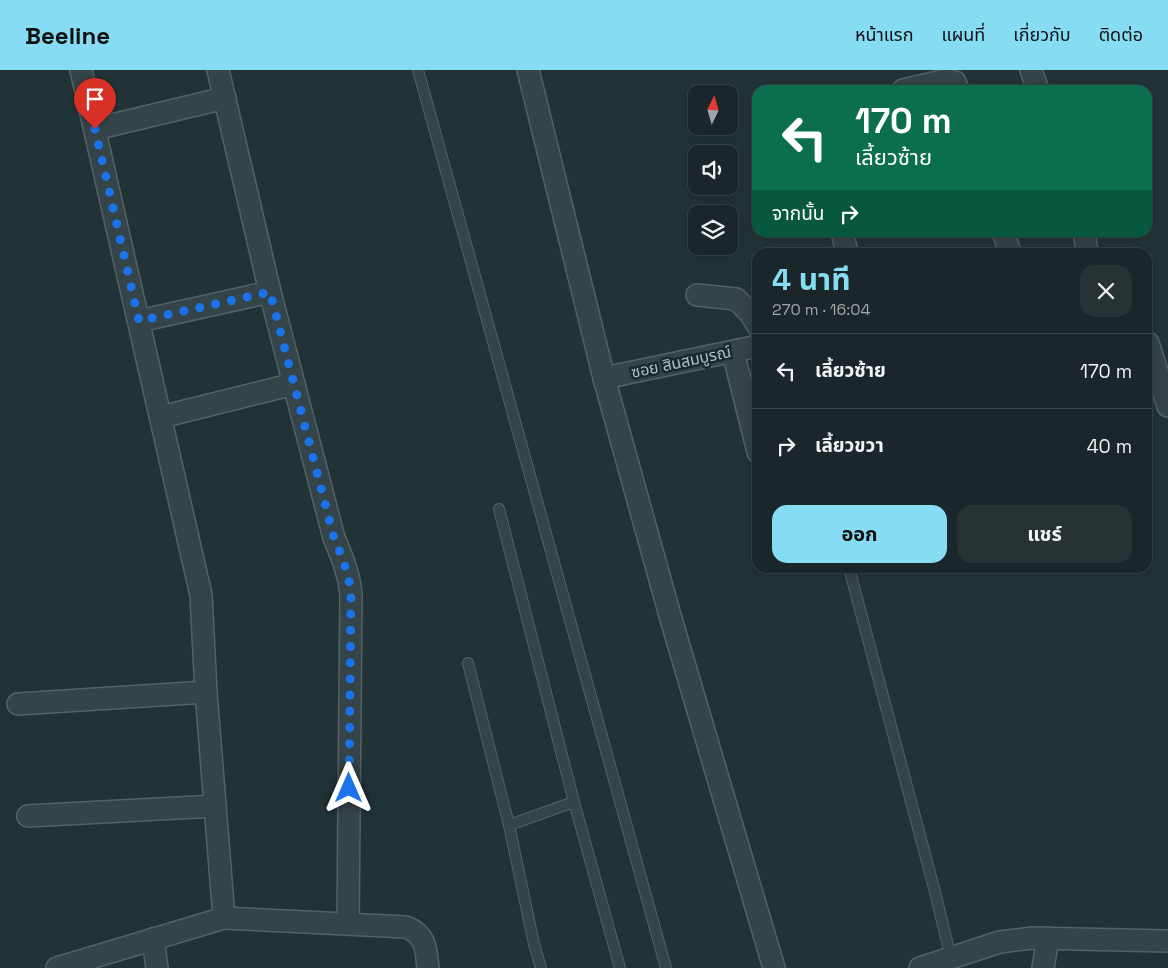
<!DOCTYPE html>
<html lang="th">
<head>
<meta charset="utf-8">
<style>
  body { margin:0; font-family:"Space Grotesk","Noto Sans Thai",sans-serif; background:#273235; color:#f1f3f6; height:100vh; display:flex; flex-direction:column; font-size:19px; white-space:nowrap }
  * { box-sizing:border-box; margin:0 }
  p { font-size:16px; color:#9fa5a8 }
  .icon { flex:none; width:28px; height:28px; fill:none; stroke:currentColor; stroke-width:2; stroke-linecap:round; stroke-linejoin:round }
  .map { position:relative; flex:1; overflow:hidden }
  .side { position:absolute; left:752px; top:178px; width:400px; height:325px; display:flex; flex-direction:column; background:#1a2629; border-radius:15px; box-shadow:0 2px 12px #0003,0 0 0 1px #384346 }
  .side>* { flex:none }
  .top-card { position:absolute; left:752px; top:15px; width:400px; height:152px; border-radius:15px; box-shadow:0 2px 12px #0003,0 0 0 1px #384346; background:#0b6e4f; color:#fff; overflow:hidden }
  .needle { width:32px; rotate:5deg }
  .controls { position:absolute; left:688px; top:15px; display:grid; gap:10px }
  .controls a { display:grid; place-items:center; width:50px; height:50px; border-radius:10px; background:#1a2629; box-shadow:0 2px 12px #0003,0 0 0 1px #384346; font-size:25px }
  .pin { position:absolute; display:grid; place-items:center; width:42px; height:42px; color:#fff; margin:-51px -21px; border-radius:50% 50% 50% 0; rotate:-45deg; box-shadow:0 0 5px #0007 }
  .pin .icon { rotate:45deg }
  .me { position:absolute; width:55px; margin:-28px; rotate:0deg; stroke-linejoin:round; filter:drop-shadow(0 0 4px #0008) }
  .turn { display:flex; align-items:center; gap:18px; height:105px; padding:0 20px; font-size:22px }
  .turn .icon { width:65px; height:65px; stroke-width:2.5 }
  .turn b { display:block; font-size:35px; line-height:42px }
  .then { display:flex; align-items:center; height:48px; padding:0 20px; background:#0003; gap:10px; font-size:19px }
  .round { display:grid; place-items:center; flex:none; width:52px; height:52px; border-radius:15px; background:#273235 }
  .overview { display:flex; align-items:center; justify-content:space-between; height:85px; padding:0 20px }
  h1 { font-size:30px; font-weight:700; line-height:38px; color:#86dcf3 }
  .button { display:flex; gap:10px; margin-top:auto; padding:10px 20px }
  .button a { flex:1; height:58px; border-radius:15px; background:#86dcf3; color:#111; font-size:20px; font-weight:700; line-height:58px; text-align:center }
  .button a+a { background:#273235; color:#f1f3f6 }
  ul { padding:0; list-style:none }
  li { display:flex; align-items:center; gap:15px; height:75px; padding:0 20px; border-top:1px solid #384346 }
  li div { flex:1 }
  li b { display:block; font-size:19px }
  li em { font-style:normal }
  header { display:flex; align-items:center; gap:30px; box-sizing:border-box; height:70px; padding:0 25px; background:#86dcf3; color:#111 }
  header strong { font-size:24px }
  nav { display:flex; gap:28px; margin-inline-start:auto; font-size:18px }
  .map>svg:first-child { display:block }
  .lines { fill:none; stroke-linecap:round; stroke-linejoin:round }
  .lane-casing { stroke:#526265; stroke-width:12 }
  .street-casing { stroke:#526265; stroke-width:24 }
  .lane { stroke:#354448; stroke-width:10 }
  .street { stroke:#354448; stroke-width:21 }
  .route { stroke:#1a73e8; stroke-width:9; stroke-dasharray:0 16.2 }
  .labels { text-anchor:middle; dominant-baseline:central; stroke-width:5; stroke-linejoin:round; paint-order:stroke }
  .street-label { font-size:16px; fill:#afc0c4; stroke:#1a292c }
</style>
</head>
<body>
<header>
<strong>Beeline</strong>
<nav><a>หน้าแรก</a><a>แผนที่</a><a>เกี่ยวกับ</a><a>ติดต่อ</a></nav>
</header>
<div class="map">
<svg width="1168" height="898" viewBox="0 0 1168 898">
  <rect width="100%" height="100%" fill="#223337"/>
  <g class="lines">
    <g class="lane-casing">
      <g id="lane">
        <path d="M418,0L666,898"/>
        <path d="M499,439L574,732"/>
        <path d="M849,498L934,818L951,888"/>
        <path d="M468,593L509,755L534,874L541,898"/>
        <path d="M509,755L574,732L620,898"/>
      </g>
    </g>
    <g class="street-casing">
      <g id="street">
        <path d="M81,0L201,525L206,622L224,848"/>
        <path d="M218,0L270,222L334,468C342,487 349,503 351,524L348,853"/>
        <path d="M528,0L604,308L671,549L774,898"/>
        <path d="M1031,0L1038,20"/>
        <path d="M903,20L946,10L955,12L958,20"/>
        <path d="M95,59L225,28"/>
        <path d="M842,162L847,182"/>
        <path d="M1003,162L1010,182"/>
        <path d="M1084,162L1087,182"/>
        <path d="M697,225L736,229L750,243L758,256"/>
        <path d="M139,251L270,222"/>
        <path d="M1148,273L1168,336"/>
        <path d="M733,282L758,382"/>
        <path d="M604,308L758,276"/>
        <path d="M161,347L294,314"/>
        <path d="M18,634L206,622"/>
        <path d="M28,746L215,736"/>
        <path d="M153,869L157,898"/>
        <path d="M57,898L224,848L406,857C426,865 426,878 428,898"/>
        <path d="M920,898L1000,872L1032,868L1168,871"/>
        <path d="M1043,898L1048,868"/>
      </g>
    </g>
    <use href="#lane" class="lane"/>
    <use href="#street" class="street"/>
  </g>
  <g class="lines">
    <path class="route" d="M95,59L139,251L270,222L334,468C342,487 349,503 351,524L349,718"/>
  </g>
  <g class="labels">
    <g class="street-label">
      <text transform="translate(681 292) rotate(-12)">ซอย สินสมบูรณ์</text>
    </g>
  </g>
</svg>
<div class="controls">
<a><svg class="needle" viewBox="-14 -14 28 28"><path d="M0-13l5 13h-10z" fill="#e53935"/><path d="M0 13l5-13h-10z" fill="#9fa5a8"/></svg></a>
<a><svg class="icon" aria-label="sound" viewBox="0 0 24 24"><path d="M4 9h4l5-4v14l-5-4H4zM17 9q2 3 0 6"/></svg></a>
<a><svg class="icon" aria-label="layers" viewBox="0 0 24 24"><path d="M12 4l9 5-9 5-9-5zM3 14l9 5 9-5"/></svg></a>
</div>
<div class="pin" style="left:95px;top:59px;background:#d93025"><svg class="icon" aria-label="arrive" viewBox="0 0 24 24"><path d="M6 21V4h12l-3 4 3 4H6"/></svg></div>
<svg class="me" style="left:349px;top:718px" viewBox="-20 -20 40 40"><path d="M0-17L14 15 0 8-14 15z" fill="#1a73e8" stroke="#fff" stroke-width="4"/></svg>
<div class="top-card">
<div class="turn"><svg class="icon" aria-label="left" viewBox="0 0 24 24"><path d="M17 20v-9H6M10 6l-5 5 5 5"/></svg><div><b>170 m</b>เลี้ยวซ้าย</div></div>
<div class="then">จากนั้น<svg class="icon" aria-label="right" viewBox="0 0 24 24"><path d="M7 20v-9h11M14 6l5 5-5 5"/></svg></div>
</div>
<section class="side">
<div class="overview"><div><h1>4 นาที</h1><p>270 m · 16:04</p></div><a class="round"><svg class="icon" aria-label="close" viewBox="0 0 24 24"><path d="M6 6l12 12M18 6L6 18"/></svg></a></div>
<ul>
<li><svg class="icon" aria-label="left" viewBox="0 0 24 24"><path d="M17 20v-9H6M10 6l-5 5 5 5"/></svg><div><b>เลี้ยวซ้าย</b></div><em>170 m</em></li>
<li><svg class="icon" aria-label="right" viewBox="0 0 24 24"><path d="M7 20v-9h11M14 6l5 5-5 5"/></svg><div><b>เลี้ยวขวา</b></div><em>40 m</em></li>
</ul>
<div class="button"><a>ออก</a><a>แชร์</a></div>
</section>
</div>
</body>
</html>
